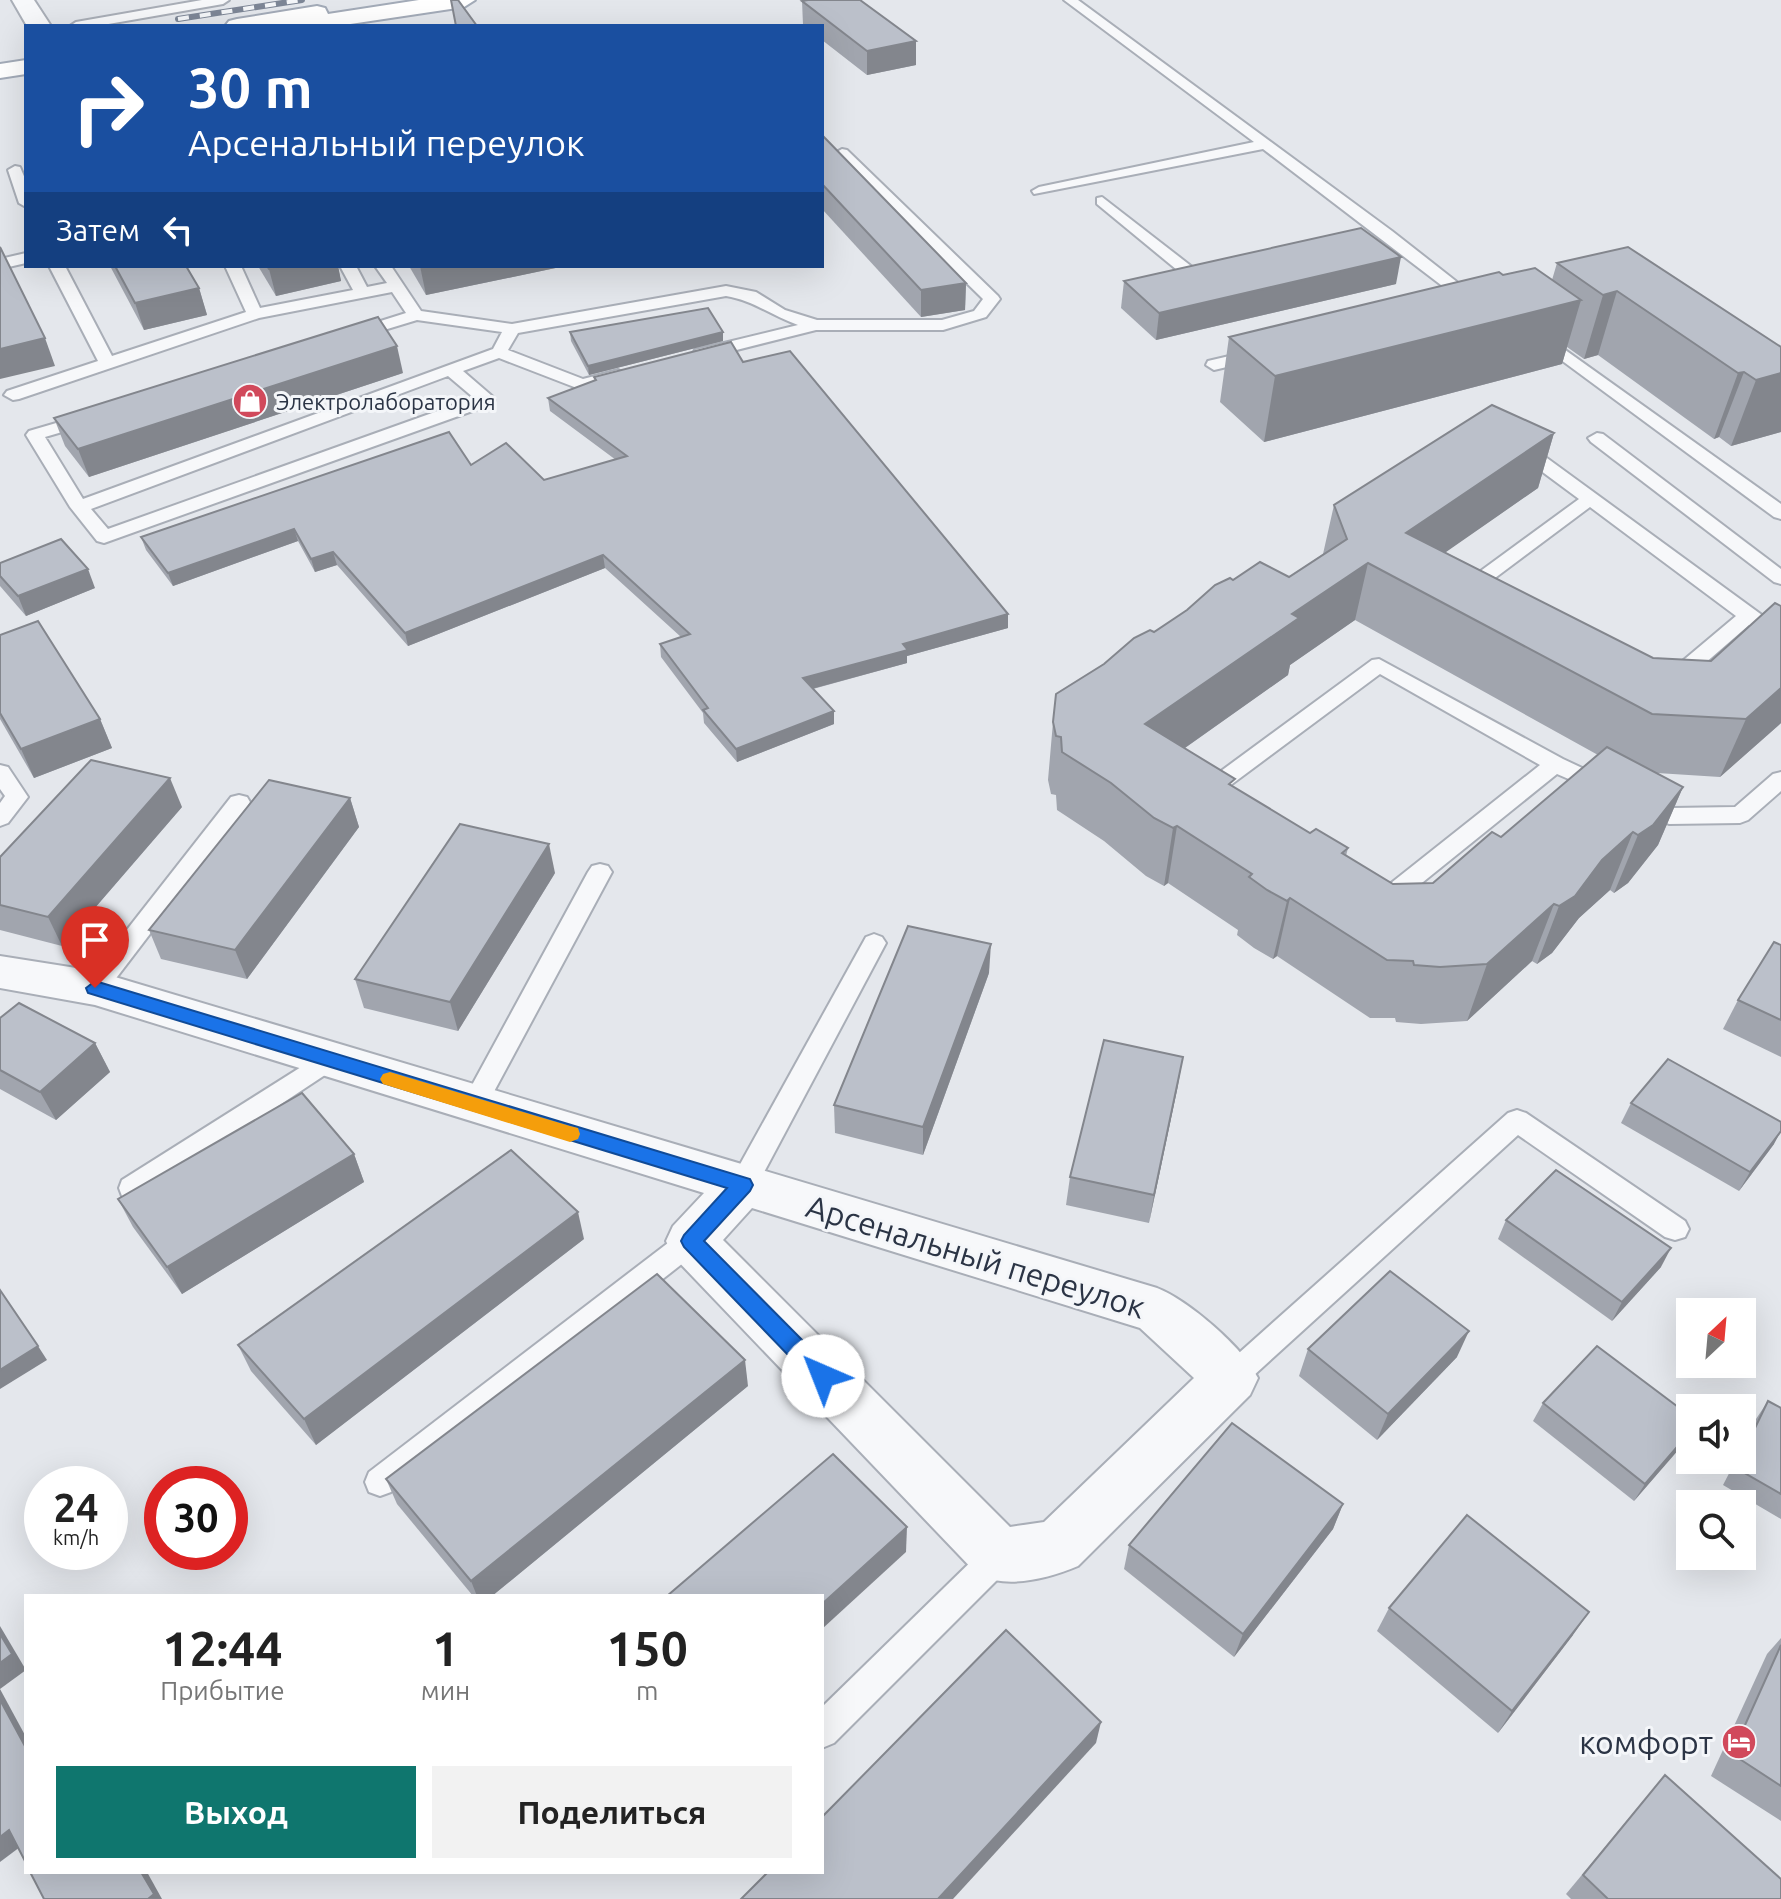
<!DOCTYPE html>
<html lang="ru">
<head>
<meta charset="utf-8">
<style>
  body { margin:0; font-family:Ubuntu,sans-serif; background:#f2f2f2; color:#222; height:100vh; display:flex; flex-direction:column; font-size:30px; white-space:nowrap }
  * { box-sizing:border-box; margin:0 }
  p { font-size:26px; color:#767676 }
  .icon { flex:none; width:44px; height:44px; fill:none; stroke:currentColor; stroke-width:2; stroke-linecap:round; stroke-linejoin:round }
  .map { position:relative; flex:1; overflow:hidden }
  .sheet { position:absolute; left:24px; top:1594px; width:800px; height:280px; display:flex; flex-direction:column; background:#fff; border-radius:0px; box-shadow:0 8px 32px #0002 }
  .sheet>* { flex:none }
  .hud { position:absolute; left:24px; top:24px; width:800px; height:244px; border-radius:0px; box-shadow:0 8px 32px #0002; background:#1a4fa0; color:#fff; overflow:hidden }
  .needle { width:52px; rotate:26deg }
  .tools { position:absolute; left:1676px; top:1298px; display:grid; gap:16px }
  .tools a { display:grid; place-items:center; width:80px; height:80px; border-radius:0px; background:#fff; box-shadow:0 8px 32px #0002; font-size:40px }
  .speed { position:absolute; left:24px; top:1466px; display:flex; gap:16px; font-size:40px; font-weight:700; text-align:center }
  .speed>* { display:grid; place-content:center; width:104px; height:104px; border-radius:50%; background:#fff; box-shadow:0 8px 32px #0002; line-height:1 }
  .speed small { font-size:20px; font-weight:400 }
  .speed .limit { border:12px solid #d22; background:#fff; color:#111 }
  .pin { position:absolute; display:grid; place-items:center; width:68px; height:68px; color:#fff; margin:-82px -34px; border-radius:50% 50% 50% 0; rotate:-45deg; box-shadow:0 0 8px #0007 }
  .pin .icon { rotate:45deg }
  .me { position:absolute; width:88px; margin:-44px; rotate:316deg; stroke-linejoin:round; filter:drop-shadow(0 0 6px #0008) }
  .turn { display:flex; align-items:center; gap:28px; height:168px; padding:0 32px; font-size:36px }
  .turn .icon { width:104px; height:104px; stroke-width:2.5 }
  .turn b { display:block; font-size:56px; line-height:68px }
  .then { display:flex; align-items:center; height:76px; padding:0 32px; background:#0003; gap:16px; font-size:30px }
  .eta { display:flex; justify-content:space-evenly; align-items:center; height:136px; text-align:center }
  .eta b { font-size:48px; font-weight:700; line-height:56px }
  .button { display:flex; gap:16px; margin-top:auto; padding:16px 32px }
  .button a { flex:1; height:92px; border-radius:0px; background:#0f766e; color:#fff; font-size:32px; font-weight:700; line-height:92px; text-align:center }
  .button a+a { background:#f2f2f2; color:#222 }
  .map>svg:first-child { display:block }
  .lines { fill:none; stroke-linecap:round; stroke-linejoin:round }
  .service-casing { stroke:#a9aeb7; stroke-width:4 }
  .minor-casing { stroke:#a9aeb7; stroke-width:4 }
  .primary-casing { stroke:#a3abb8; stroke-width:4 }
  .service { fill:#f7f8fa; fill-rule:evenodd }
  .minor { fill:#f7f8fa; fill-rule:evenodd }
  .primary { fill:#fff; fill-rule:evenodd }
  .rail-casing { stroke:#7d8696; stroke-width:6 }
  .rail { stroke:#f4f6f9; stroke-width:4; stroke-dasharray:11; stroke-linecap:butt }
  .wall { fill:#a1a5ae; fill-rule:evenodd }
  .shaded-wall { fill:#83868d }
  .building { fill:#bbc0ca; stroke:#83868d; stroke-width:2 }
  .route { fill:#1a73e8; stroke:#114b97; stroke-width:2 }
  .slow { fill:#f59e0b }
  .labels { text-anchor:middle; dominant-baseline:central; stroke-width:6; stroke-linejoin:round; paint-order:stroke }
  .far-poi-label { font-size:22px; fill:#2b3445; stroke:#f4f6f9; text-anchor:start }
  .near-street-label { font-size:32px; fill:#2b3445; stroke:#f4f6f9 }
  .near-poi-label { font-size:32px; fill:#2b3445; stroke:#f4f6f9; text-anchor:end }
</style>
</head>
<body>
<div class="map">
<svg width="1781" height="1899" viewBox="0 0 1781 1899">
  <rect width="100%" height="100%" fill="#e4e7ec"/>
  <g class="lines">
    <g class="service-casing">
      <g id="service">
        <path d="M202,0H229L223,4L97,26H70L76,22Z"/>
        <path d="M1064,0H1078L1392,231L1457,282V288H1445L1263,149L1034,194L1032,191L1039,187L1254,142Z"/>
        <path d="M842,149L847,150L998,296L1000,299L986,317L943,330H816L701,359L695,358L693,354L695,350L798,325C773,316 752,300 726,296L518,333L508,350L583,379L618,370L626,375L624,379L582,390L499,358L463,371L492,396L495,400L492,404L104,543L97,541L70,507L26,435L29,431L87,414L93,415L96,419L93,423L45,437L83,499L493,349L502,332L417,320L361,337H349L347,334L349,331L406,313L392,292L259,318L19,399L13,400L4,395L7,391L98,361L49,266H65L112,356L246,312L225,266H241L260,308L353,290L340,266H356L367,287L387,283L375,266H391L421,311L512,324L726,286L756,292L785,310L817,320H942L974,311L983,299L837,156L835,153ZM448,376L474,398L108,529L91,509Z"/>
        <path d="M15,166L20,167L26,181V207L19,203L8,170Z"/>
        <path d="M1102,197L1200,273V279H1188L1097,204V198Z"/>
        <path d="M26,253V263L0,269V259Z"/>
        <path d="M1540,332L1781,504V519L1774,517L1534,340L1532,337Z"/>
        <path d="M1255,350L1261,351L1263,355L1261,359L1214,370L1206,365L1208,361Z"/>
        <path d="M1597,433L1603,434L1781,569V584L1774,582L1591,442L1588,438Z"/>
        <path d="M1519,441L1525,442L1781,629V645L1749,625L1681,684H1667L1664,679L1667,674L1736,616L1590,507L1491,581L1503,590L1500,594C1489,597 1475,591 1468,582L1471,578L1579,499L1513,450L1510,446Z"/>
        <path d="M1379,659L1563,759L1614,783L1617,788L1614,793L1606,795L1557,774L1392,907C1382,910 1375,909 1369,899L1373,893L1381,891L1540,765L1380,674L1224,790L1223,798C1213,801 1205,799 1199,790L1202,785L1372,660Z"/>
        <path d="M0,765L8,767L28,797L8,823L0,826V803L5,796L0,789Z"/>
        <path d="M1781,772V791L1748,820L1740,823L1669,824L1632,808L1629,803L1632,798L1640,795L1672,808L1735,807L1773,774Z"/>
        <path d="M239,795L247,797L250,802L247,807L104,994L95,997L86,994L83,988L86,982L231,797Z"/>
        <path d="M600,864L608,866L612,872L483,1112L474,1115L465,1112L461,1105L465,1098L588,872L592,866Z"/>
        <path d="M874,934L882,937L886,943L753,1193L743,1196L733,1193L730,1185L733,1177L866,937Z"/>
        <path d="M328,1050L337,1053L341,1060L337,1067L142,1196L132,1199L122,1196L119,1188L122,1180Z"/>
        <path d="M1517,1110L1526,1113L1685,1221L1689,1229L1685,1237L1675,1240L1665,1237L1518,1135L1241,1387L1231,1391L1221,1387L1216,1378L1221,1369L1508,1113Z"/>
        <path d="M691,1229L701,1233L705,1241L701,1249L391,1492L380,1496L369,1492L365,1482L369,1472L681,1233Z"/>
        <path d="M999,1541L1010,1545L1015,1556L1010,1567L834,1743L822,1748V1707L988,1545Z"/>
      </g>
    </g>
    <g class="minor-casing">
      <g id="minor">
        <path d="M12,0H34L51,26H27Z"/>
        <path d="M0,956L95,971L1157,1288C1188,1300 1244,1348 1258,1378L1250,1395L1078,1566C1047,1579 1010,1588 979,1576L673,1256L666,1241L673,1226L704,1193L95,1005L0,988ZM752,1208L1140,1328L1194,1378L1044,1522L1010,1527L723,1240Z"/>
      </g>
    </g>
    <g class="primary-casing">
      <g id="primary">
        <path d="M419,0H475L464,7L337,26H225L229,21L237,19L317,6L325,8L328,14Z"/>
        <path d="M26,60V74L0,78V64Z"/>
      </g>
    </g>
    <use href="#service" class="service"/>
    <use href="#minor" class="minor"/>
    <use href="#primary" class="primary"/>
    <g class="rail-casing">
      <path id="rail" d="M178,19L302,0"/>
    </g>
    <use href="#rail" class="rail"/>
  </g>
  <g class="wall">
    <path d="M802,1L916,65L867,75L822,40V26H805L803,25Z"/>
    <path d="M822,135L966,283L965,310L921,317L822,209Z"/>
    <path d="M1557,263L1781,347V432L1731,446L1719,437L1714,439L1598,355L1584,359L1567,347L1562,364L1264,442L1220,402L1229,337L1503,275L1552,280Z"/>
    <path d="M110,266H186L199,288L207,315L144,330Z"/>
    <path d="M258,266H338L341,281L276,296Z"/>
    <path d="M409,266H565L426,295Z"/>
    <path d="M1124,281L1396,284L1156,340L1121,308Z"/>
    <path d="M570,332L723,341L589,375L571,341Z"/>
    <path d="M743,362L1008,614V628L907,656V663L813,689L834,711V724L737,762L704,723L703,713L661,657L660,644L681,637L605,568L408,646L337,565L315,572L298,541L173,586L146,550L141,537L471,465L544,480L616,460L550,411L548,398L595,380L594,377Z"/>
    <path d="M403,373L89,477L65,446L54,418Z"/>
    <path d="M1554,433L1538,488L1445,552L1781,723L1720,777L1657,773L1683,787L1658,845L1628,883L1614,893L1610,890L1579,918L1552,953L1537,964L1532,961L1467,1021L1421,1024L1396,1022L1395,1018H1370L1277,956L1273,959L1254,948L1237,935L1238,930L1168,883L1164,886L1146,876L1104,841L1057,810L1056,795L1051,794L1048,780L1053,722L1154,632L1233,580L1289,577L1323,554L1334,505ZM1355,620L1598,755L1501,837L1433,883L1393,884L1346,856L1348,848L1310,833L1234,787L1185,748L1288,675L1290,665Z"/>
    <path d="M0,563L95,588L26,616L0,586Z"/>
    <path d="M0,635L100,719L112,748L34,778L0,719Z"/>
    <path d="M350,798L359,827L247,979L161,959L149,930Z"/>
    <path d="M182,807L62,946L0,930V857Z"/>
    <path d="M555,873L458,1031L364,1008L355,979Z"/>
    <path d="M1781,945V1057L1723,1029L1738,1000Z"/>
    <path d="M989,973L923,1155L835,1133L834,1105Z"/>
    <path d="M0,1018L95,1043L110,1072L56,1120L0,1089Z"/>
    <path d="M1178,1085L1149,1223L1066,1205L1070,1177Z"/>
    <path d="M1631,1103L1774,1144L1739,1191L1621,1123Z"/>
    <path d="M354,1154L364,1182L182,1294L133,1227L118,1199Z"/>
    <path d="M1506,1220L1661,1267L1612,1321L1498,1239Z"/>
    <path d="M584,1239L316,1445L251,1371L238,1345Z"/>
    <path d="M1308,1349L1457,1357L1377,1440L1299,1376Z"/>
    <path d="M748,1386L492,1596H473L397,1504L386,1479Z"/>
    <path d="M1768,1401L1781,1408V1519L1723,1485L1736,1460H1742V1447L1756,1419Z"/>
    <path d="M1543,1403L1690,1416V1435L1634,1501L1533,1421Z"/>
    <path d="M1343,1504L1333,1529L1234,1657L1124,1569L1129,1545Z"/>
    <path d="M1389,1608L1573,1635L1498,1733L1377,1631Z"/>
    <path d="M1781,1638V1821L1711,1776L1767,1654Z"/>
    <path d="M1665,1775L1781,1899H1571L1566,1894Z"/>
  </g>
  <g class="shaded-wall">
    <path d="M916,41V65L867,75V51Z"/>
    <path d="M1401,257L1396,284L1156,340L1159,313Z"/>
    <path d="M283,266H338L341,281L276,296L269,269Z"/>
    <path d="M420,266H565L426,295Z"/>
    <path d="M966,283L965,310L921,317V290Z"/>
    <path d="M199,288L207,315L144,330L135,303Z"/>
    <path d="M1617,291L1598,355L1584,359L1603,295Z"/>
    <path d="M1581,300L1562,364L1264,442L1275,376Z"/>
    <path d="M723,332V341L589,375L588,366Z"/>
    <path d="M45,338L55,366L0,379V349Z"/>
    <path d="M397,346L403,373L89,477L78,449Z"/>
    <path d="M1744,372L1719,437L1714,439L1738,373Z"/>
    <path d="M1781,373V432L1731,446L1756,380Z"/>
    <path d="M1554,433L1538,488L1403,582L1406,533Z"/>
    <path d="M294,529L298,541L173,586L168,573Z"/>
    <path d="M333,552L337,565L315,572L311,559Z"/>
    <path d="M603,555L605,568L408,646L405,633Z"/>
    <path d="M1368,563L1355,620L1290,665L1288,675L1138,781L1145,724L1292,614Z"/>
    <path d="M88,569L95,588L26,616L18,596Z"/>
    <path d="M1008,614V628L907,656V663L804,691L803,678L903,644Z"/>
    <path d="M1781,688V723L1720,777L1746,719Z"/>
    <path d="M834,711V724L737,762L736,749Z"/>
    <path d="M100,719L112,748L34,778L21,749Z"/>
    <path d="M170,778L182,807L62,946L48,917Z"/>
    <path d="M1683,787L1658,845L1628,883L1614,893L1638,835Z"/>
    <path d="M350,798L359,827L247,979L235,950Z"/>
    <path d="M1177,826L1168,883L1164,886L1173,828Z"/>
    <path d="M1633,832L1610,890L1579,918L1552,953L1537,964L1559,906L1602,860Z"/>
    <path d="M549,844L555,873L458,1031L450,1002Z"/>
    <path d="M1290,898L1277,956L1273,959L1287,901Z"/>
    <path d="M1554,904L1532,961L1467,1021L1487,964Z"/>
    <path d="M991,944L989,973L923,1155V1127Z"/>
    <path d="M95,1043L110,1072L56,1120L40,1092Z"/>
    <path d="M1183,1057L1178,1085L1149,1223L1154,1195Z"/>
    <path d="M1781,1131L1774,1144L1739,1191L1750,1172Z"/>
    <path d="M354,1154L364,1182L182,1294L167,1267Z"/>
    <path d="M578,1212L584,1239L316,1445L304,1419Z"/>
    <path d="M1671,1248L1661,1267L1612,1321L1622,1302Z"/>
    <path d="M1469,1331L1457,1357L1377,1440L1388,1414Z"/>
    <path d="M38,1346L47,1360L0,1389V1370Z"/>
    <path d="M745,1360L748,1386L492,1596H477L471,1581Z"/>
    <path d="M1690,1432V1435L1687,1440L1634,1501L1645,1484Z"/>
    <path d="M1343,1504L1333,1529L1234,1657L1243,1634Z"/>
    <path d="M907,1527L906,1552L822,1629V1604Z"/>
    <path d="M1589,1612L1573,1635L1498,1733L1512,1711Z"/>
    <path d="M0,1626L26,1670L0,1689Z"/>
    <path d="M0,1689L26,1737V1748L0,1700Z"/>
    <path d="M1101,1722L1096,1743L953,1899H938Z"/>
    <path d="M9,1830L24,1844L0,1862V1837Z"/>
    <path d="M141,1872H147L162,1899H148Z"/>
  </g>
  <g class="building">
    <path d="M451,0H458L477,26H456Z"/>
    <path d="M808,0H860L916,41L867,51L802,1Z"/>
    <path d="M822,135L966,283L921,290L822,184Z"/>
    <path d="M1361,228L1401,257L1159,313L1124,281Z"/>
    <path d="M0,247L45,338L0,349Z"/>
    <path d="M1628,247L1781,347V373L1756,380L1744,372L1738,373L1617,291L1603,295L1557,263Z"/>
    <path d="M115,266H186L199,288L135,303Z"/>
    <path d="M267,266H283L269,269Z"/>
    <path d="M1535,268L1581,300L1275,376L1229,337L1499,272L1503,275Z"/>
    <path d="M708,308L723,332L588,366L570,332Z"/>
    <path d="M378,317L397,346L78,449L54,418Z"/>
    <path d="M731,342L743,362L790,351L1008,614L903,644L908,650L803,678L834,711L736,749L703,710L708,708L660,644L690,634L603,555L405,633L333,552L311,559L294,529L168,573L141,537L449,432L471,465L506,443L544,480L627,456L548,398L596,380L594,377Z"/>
    <path d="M1492,405L1554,433L1406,533L1653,658L1711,661L1775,603L1781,606V688L1746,719L1652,714L1368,563L1292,614L1299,618L1145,724L1235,779L1229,784L1310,833L1316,829L1348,848L1342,853L1393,884L1433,883L1492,832L1501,837L1607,747L1683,787L1653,825L1638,835L1633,832L1602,860L1575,896L1559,906L1554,904L1487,964L1440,967L1414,965L1413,961L1387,960L1290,898L1287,901L1267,890L1249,877L1252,874L1177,826L1173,828L1154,818L1111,783L1062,752L1061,737L1056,736L1053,722L1056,694L1104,664L1134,638L1150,630L1154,632L1187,610L1215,585L1230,578L1233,580L1260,562L1289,577L1347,539L1334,505Z"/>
    <path d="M61,539L88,569L18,596L0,576V563Z"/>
    <path d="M38,621L100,719L21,749L0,713V635Z"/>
    <path d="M91,760L170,778L48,917L0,905V857Z"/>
    <path d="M269,780L350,798L235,950L149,930Z"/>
    <path d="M460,824L549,844L450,1002L355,979Z"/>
    <path d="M908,926L991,944L923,1127L834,1105Z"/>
    <path d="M1774,942L1781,945V1020L1738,1000Z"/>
    <path d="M19,1003L95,1043L40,1092L0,1070V1018Z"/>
    <path d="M1104,1040L1183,1057L1154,1195L1070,1177Z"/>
    <path d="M1668,1059L1781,1122V1131L1750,1172L1631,1103Z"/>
    <path d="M302,1093L354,1154L167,1267L118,1199Z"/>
    <path d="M511,1150L578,1212L304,1419L238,1345Z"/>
    <path d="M1556,1170L1671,1248L1622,1302L1506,1220Z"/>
    <path d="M1390,1271L1469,1331L1388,1414L1308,1349Z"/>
    <path d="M657,1274L745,1360L471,1581L386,1479Z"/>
    <path d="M0,1290L38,1346L0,1370Z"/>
    <path d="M1597,1346L1690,1416V1432L1645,1484L1543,1403Z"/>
    <path d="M1768,1401L1781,1408V1494L1736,1468L1740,1460H1742V1455Z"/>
    <path d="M1232,1423L1343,1504L1243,1634L1129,1545Z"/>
    <path d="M833,1454L907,1527L822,1604V1596H667Z"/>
    <path d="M1467,1515L1589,1612L1512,1711L1389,1608Z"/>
    <path d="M1006,1630L1101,1722L938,1899H741L768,1872H822V1817Z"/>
    <path d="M0,1634L12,1654L0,1663Z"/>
    <path d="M1781,1645V1786L1732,1754Z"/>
    <path d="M0,1700L26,1748V1863L9,1830L0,1837Z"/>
    <path d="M1665,1775L1781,1879V1899H1608L1583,1875Z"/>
    <path d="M30,1872H141L154,1894L148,1899H44Z"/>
  </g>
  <path class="route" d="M95,981L750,1179L753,1185L750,1191L704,1241L831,1369L834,1376L831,1383L823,1386L815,1383L684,1247L681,1241L684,1235L727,1188L88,993L86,988Z"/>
  <path class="slow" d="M390,1072L570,1126L578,1128L580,1134L578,1139L570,1142L383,1084L380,1079L383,1074Z"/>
  <defs>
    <g id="shop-disc" transform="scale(1.8)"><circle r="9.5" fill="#d1495b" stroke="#f4f6f9"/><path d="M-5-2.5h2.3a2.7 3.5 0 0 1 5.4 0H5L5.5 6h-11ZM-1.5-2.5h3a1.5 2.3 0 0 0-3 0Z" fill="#fff"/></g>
    <g id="hotel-disc" transform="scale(1.8)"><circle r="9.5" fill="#d1495b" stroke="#f4f6f9"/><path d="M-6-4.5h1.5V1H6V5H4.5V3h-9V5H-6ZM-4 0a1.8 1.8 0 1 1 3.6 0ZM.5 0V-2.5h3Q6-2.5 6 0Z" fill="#fff"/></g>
  </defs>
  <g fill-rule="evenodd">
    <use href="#shop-disc" x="250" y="401"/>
    <use href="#hotel-disc" x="1739" y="1742"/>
  </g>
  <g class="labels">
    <g class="far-poi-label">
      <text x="276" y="401">Электролаборатория</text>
    </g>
    <g class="near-street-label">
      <text transform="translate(976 1256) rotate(17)">Арсенальный переулок</text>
    </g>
    <g class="near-poi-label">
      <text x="1713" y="1742">комфорт</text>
    </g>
  </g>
</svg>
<div class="tools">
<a><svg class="needle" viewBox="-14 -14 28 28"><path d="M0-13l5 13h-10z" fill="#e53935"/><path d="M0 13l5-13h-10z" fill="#767676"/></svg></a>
<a><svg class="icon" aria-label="sound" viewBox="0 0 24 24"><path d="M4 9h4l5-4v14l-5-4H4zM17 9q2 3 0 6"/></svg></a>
<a><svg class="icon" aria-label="search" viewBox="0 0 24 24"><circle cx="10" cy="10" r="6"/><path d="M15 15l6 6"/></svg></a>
</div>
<div class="speed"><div>24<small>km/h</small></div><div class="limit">30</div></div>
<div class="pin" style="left:95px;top:988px;background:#d93025"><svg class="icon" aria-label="arrive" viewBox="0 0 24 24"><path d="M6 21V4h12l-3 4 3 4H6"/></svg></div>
<svg class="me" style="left:823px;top:1376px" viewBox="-20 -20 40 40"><circle r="19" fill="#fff"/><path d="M0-13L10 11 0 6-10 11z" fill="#1a73e8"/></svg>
<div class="hud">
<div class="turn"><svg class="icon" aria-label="right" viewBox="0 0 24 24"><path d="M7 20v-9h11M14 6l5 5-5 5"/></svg><div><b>30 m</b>Арсенальный переулок</div></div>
<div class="then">Затем<svg class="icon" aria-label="left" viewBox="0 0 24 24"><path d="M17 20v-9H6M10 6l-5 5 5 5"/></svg></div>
</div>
<section class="sheet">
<div class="eta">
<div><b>12:44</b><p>Прибытие</p></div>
<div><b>1</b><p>мин</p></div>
<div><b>150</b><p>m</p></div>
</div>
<div class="button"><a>Выход</a><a>Поделиться</a></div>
</section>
</div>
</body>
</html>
